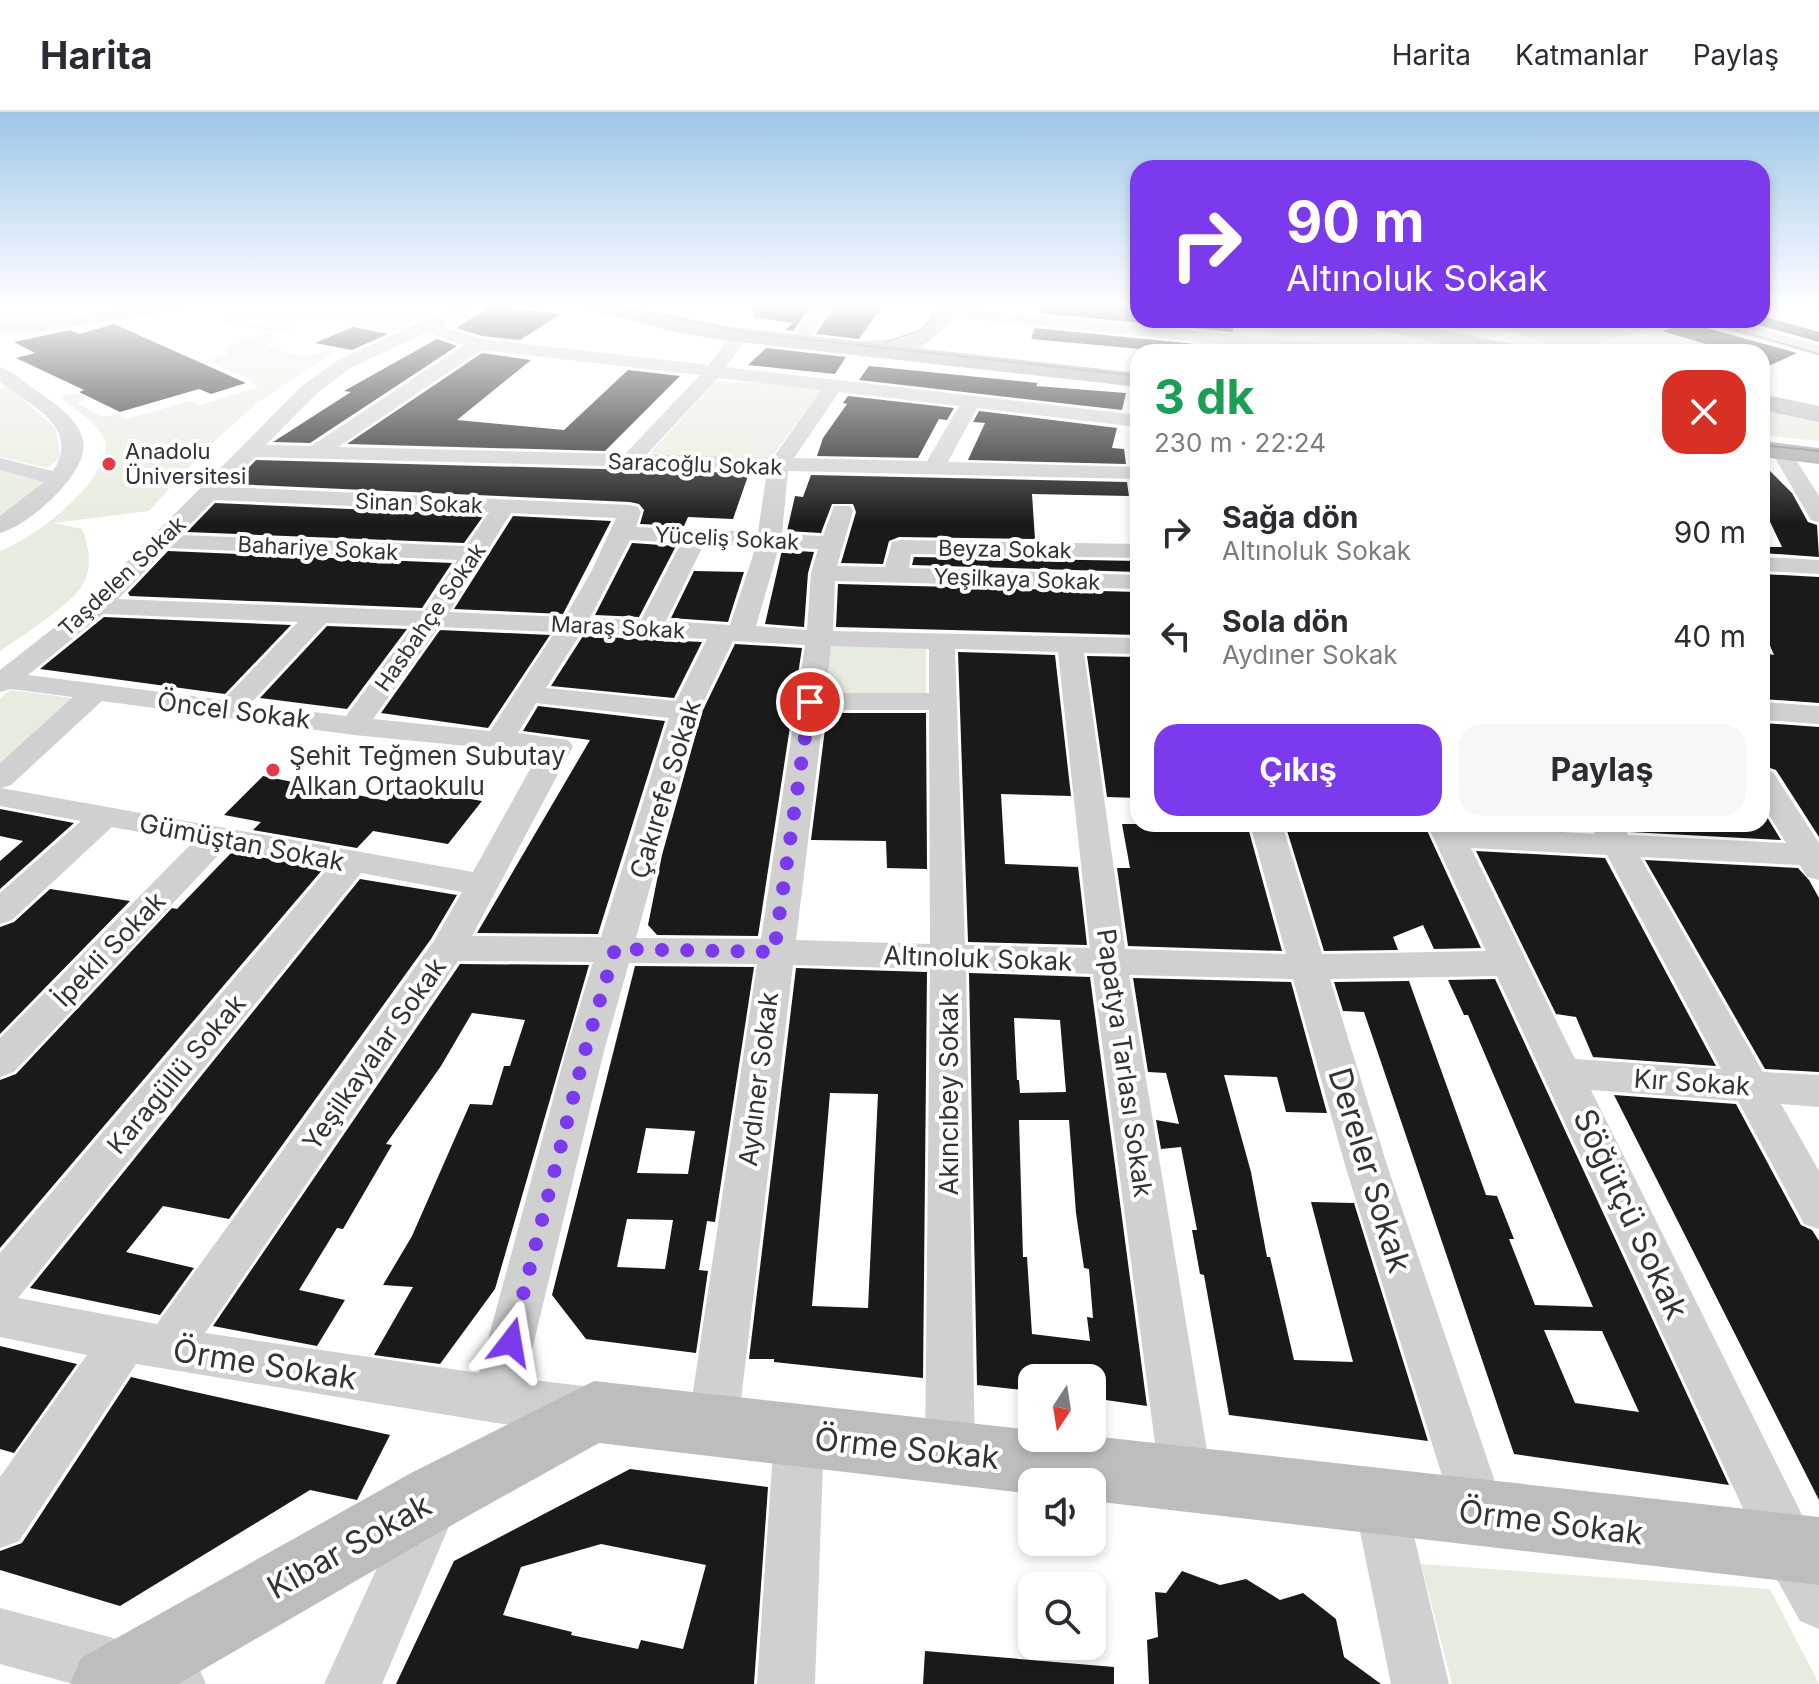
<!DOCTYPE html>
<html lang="tr">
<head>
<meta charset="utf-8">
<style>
  body { margin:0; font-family:Inter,sans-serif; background:#f7f7f7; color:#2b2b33; height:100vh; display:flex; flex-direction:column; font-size:30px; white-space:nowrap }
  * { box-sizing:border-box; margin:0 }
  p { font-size:26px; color:#7c7c81 }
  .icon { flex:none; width:44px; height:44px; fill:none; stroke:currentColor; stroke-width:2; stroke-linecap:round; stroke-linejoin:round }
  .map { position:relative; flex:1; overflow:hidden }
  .panel { position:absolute; left:1130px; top:232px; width:640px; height:488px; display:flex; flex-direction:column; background:#fff; border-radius:24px; box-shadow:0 4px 12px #0003 }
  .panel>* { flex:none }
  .hud { position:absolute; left:1130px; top:48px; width:640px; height:168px; border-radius:24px; box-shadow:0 4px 12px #0003; background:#7c3aed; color:#fff; overflow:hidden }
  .needle { width:52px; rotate:192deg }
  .tools { position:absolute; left:1018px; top:1252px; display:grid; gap:16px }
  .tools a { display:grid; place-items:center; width:88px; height:88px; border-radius:16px; background:#fff; box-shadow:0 4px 12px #0003; font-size:40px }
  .pin { position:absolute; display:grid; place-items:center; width:68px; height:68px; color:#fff; margin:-34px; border:4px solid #fff; border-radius:50%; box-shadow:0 2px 8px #0007 }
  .me { position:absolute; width:88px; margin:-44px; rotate:14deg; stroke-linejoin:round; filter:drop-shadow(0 0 6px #0008) }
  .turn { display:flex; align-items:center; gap:28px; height:168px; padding:0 24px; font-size:36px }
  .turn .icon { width:104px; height:104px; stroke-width:2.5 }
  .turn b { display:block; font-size:56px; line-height:68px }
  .round { display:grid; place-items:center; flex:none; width:84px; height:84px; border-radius:24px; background:#f7f7f7 }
  .overview { display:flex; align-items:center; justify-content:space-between; height:136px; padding:0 24px }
  h1 { font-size:48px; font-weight:700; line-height:60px; color:#1e9e55 }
  .button { display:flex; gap:16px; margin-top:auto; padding:16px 24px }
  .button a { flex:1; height:92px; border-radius:24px; background:#7c3aed; color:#fff; font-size:32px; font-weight:700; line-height:92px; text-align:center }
  .button a+a { background:#f7f7f7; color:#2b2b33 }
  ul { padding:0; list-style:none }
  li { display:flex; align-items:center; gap:24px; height:104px; padding:0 24px }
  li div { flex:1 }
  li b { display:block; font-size:30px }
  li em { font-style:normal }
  header { display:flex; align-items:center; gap:48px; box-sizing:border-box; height:112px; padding:0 40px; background:#fff; border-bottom:2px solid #e1e1e2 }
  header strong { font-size:38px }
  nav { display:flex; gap:44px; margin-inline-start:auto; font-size:28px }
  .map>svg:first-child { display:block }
  .green { fill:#e6ecdf }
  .building { fill:#1a1a1a; fill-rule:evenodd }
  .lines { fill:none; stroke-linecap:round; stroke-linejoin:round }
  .path { stroke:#cdcdcd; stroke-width:3; stroke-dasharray:2 2; stroke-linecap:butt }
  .street { fill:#d0d0d0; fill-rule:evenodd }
  .secondary { fill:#bdbdbd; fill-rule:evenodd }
  .primary { fill:#ababab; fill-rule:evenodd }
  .tram { stroke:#888; stroke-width:2 }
  .route { stroke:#7c3aed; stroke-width:14; stroke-dasharray:0 25.2 }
  .poi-dot { fill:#e63946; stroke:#fff; stroke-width:3 }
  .labels { text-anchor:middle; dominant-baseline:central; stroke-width:8; stroke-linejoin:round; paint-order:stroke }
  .far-poi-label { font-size:22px; fill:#333; stroke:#fff; text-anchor:start }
  .far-street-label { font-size:22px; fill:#333; stroke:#fff }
  .street-label { font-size:26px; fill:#333; stroke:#fff }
  .poi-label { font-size:26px; fill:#333; stroke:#fff; text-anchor:start }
  .near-street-label { font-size:32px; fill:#333; stroke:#fff }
</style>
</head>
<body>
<header>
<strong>Harita</strong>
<nav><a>Harita</a><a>Katmanlar</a><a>Paylaş</a></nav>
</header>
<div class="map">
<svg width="1819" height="1572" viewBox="0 0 1819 1572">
  <rect width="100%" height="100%" fill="#fff"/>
  <g class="green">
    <path d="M36,192H179L53,212L0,210V195Z"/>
    <path d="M240,192H445C432,198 402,217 388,218C363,220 304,184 289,220L267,219L270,214L264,207L236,208Z"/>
    <path d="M1267,208H1335L1495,240H1390L1264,227Z"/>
    <path d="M1545,208H1671L1674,209L1574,239L1503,218Z"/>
    <path d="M262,221L275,223L268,234C280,238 295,245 308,243C317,242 325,239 335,239L257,291L203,339L149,399L53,411L82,417C89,435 93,453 83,472C73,492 20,525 0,539V439C33,427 106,372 106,333C105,315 72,296 60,285L76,281L85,286L78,291L102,305L117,302L126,307L190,289L200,293L259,275L247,266L206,249L228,242L227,235Z"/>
    <path d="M716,269L824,274L768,350L650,341Z"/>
    <path d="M9,274L56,317L60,346L47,356L0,345V277Z"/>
    <path d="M1762,297L1819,308V329L1762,323Z"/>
    <path d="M0,352L58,367L0,414Z"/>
    <path d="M832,529L926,533V584L822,586Z"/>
    <path d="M11,578L79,587L0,652V586Z"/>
    <path d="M1421,1452L1770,1477L1819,1572H1452Z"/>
  </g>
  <g class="building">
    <path d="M754,192H813L793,219L785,218L793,211L753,205Z"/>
    <path d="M1044,192H1138V208H1232L1233,220L1040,201Z"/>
    <path d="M492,194L561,202L520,228L482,224L456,216Z"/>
    <path d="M835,194H836L880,197L859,227L816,222Z"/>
    <path d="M1762,204L1819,220V230L1740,208H1762Z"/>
    <path d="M1699,209L1703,215L1797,241L1762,257V240H1733L1662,219Z"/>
    <path d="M114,212L246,271L211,282L199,277L120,300L79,280L84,278L16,246L35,241L14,230L70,218L79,222Z"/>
    <path d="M353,215L388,222L352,238L315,231Z"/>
    <path d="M1035,216L1234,236L1235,240H1173L1031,227Z"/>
    <path d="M437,227L457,234L310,331L273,330L351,280L344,279Z"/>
    <path d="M766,236L846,245L835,262L748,253Z"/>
    <path d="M482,241L531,248L457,308L564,318L628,258L680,264L605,339L347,332Z"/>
    <path d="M869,254L1038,271L1036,274L1126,281L1122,298L859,268Z"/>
    <path d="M848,284L954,296L947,308L939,307L918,346L817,344L823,326L847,292L843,291Z"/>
    <path d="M979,299L1117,316L1112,336L1124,337L1126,352L968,348L985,311L973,310Z"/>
    <path d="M256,348L638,358L749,361L733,407L688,405L684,414L640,412L644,398L639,392L630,390L233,372Z"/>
    <path d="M1762,351L1792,381L1808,410L1817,413L1819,445L1762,441V435H1782L1762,393Z"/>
    <path d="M811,363L1127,370L1129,384L1032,382L1035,427L899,425L889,429L883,452L841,451L856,400L853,392H832L821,421L787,419L795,384L803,385Z"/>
    <path d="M215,391L484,403L464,431L187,420Z"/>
    <path d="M513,404L611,409L563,502L454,497Z"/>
    <path d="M632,431L676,434L639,505L595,503Z"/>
    <path d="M782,438L814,440L808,461L804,515L765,512Z"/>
    <path d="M168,439L452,451L422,496L130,484L128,481Z"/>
    <path d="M914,445L1138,449V460L912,453Z"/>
    <path d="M694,459L744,460L728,510L671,506Z"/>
    <path d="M1762,462L1819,465V591L1762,587V541L1774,543L1762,515Z"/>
    <path d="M838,472L1138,480V523L836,515Z"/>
    <path d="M104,505L291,513L225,582L40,557Z"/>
    <path d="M327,514L407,517L347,597L260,586Z"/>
    <path d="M440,518L550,523L488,616L381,601Z"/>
    <path d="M583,524L702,530L674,586L551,574Z"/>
    <path d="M735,532L802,536L758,824L657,823L648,813L662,743L702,600Z"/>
    <path d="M958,540L1055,543L1071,684L1001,682L1005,752L1078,755L1087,833L968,830Z"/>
    <path d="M1087,544L1138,545V686L1107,685Z"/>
    <path d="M538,594L665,609L598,822L477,821L590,628L523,619Z"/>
    <path d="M827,601H926L927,757L887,756L886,729L811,728Z"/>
    <path d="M1762,611L1819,615V725L1776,658L1770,656L1762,644Z"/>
    <path d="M263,664L387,689L400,675L482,689L448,732L373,719L357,736L253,718L261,710L224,703Z"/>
    <path d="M0,697L74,711L0,777V749L23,729L0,724Z"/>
    <path d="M1762,697L1781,728L1630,720L1625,712H1762Z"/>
    <path d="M1122,712H1247L1282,839L1128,834L1117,756H1130Z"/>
    <path d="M1285,712H1424L1481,836L1434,837L1423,813L1393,825L1398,838L1324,839Z"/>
    <path d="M1476,739L1605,746L1716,954L1593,945L1576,905L1556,902Z"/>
    <path d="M232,740L323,757L0,1136V968L16,962L172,796L177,797Z"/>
    <path d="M1645,748L1798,756L1809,768L1819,786V960L1765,957Z"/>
    <path d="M360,767L457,783L431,827L229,1107L163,1094L126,1140L194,1156L160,1203L30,1176Z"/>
    <path d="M50,777L130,789L0,922V815L14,810Z"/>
    <path d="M460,852L589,853L495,1177L440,1252L374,1243L413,1175L383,1173L412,1124L470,992L492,993L504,954H510L525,908L472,901L441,954L386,1032L392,1033L343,1117L337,1116L299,1178L345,1188L317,1234L213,1214Z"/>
    <path d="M635,854L754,855L715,1110L707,1109L699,1158L708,1159L696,1241L586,1227L552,1183ZM646,1016L695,1019L688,1062L637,1061ZM627,1107L673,1108L665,1157L617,1155Z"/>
    <path d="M796,856L927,860L923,1266L774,1250V1247H749ZM830,981L878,982L868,1196L812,1194Z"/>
    <path d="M969,861L1090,865L1147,1294L1092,1286V1266H1032V1279L977,1273ZM1014,906L1060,908L1066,980L1020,981L1019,968H1017ZM1019,1008H1069L1076,1101L1084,1156L1089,1157L1093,1206L1087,1205L1090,1229L1032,1222L1027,1145H1023Z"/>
    <path d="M1133,866L1291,870L1327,1001L1286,1000L1277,965L1224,963L1251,1060L1267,1145H1270L1294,1248L1353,1250L1311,1090L1354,1091L1428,1329L1229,1303L1204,1163L1200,1162L1192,1118H1197L1181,1035L1161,1037L1156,1008L1179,1012L1166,961L1148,960Z"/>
    <path d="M1495,867L1729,1373L1514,1342L1364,900L1343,899L1334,870L1409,869L1486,1083L1497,1084L1514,1127H1509L1535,1193L1593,1195L1468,903H1464L1448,868ZM1544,1218L1602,1219L1639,1300L1575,1291Z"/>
    <path d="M1614,983L1736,992L1801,1113L1812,1118L1819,1129V1388Z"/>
    <path d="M0,1234L77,1252L14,1341L0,1337Z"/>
    <path d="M131,1265L186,1278L390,1323L357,1388L310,1378L120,1494L0,1458V1439L22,1431Z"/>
    <path d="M630,1357L768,1375L754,1572H396L454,1449ZM601,1432L706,1453L683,1537L641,1528L638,1537L571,1523L572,1520L503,1503L521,1455Z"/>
    <path d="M1182,1459L1220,1473L1246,1467L1280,1488L1303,1481L1336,1507L1344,1545L1381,1572H1149L1147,1528L1158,1525L1155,1480L1166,1481Z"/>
    <path d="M925,1539L1114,1555V1572H923Z"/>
  </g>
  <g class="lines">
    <path class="path" d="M228,192L225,209L269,217"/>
    <g class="street">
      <path d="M157,192H196L188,197L45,219H0V209H45Z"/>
      <path d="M461,192H482L441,214L481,227L709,253L733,219L739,218L748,223L726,255L1138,303V315L977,296L948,350L1138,355V367L788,359L782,422L823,424L834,394H850L853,399L837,454L885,455L892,430L900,428L1138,432V446L911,442L909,456L1138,463V477L835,469L833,519L1138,526V542L1084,541L1125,837L1286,842L1250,712H1282L1322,842L1486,839L1427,712L1595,722L1590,712H1622L1628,723L1786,731L1762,691V657L1773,660L1819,731V768L1807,765L1800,753L1640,745L1763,960L1819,963V995L1781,992L1819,1059V1117L1804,1112L1738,989L1591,978L1819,1437V1517L1800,1509L1771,1457L1497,864L1330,867L1387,1053L1506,1402L1498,1420L1480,1428L1462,1420L1454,1402L1345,1053L1293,867L1129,863L1212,1369L1204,1387L1186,1395L1168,1387L1160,1369L1093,862L966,858L975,1340L968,1358L950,1365L932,1358L925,1340L930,857L793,853L738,1313L731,1330L713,1337L695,1330L688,1313L757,852L629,851L604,939L525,1267L592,1275L609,1282L617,1299L609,1316L592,1323L496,1311L136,1252L19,1429L0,1436V1365L87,1243L0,1225V1141L329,755L225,736L14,960L0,965V926L193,730L112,715L12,808L0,812V781L81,709L0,694V651L73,585L11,577L0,580V558L88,489L303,273L340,247ZM427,220L464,233L311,334L266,333L317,281L352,255ZM481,238L700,263L625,342L338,335ZM718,266L821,278L773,346L647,342ZM839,280L959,294L927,349L794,346ZM255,345L767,358L758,420L636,415L641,400L638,395L630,393L226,375ZM214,388L489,400L466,434L180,423ZM511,401L616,406L591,460L565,505L449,500ZM630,428L681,431L641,508L590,506ZM704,432L756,434L730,513L666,509ZM779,435L818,437L811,461L807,518L756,514ZM167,436L457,448L424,499L118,487ZM103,502L298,510L223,588L28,563ZM326,511L413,514L346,604L250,592ZM439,515L555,520L490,619L373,607ZM581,521L707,527L676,589L546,576ZM733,529L805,533L761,827L636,826L699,599ZM831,534L929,537V581H826ZM955,537L1058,540L1090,836L965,833ZM102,589L354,623L539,641L473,760L1,676L11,673ZM536,591L669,606L601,825L472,824L573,634L568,628L518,621ZM824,598H929L930,832L796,828ZM1471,736L1607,743L1721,957L1575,947ZM361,761L462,780L434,829L157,1212L18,1186ZM458,849L593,850L566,939L479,1261L205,1221Z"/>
      <path d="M817,192H833L811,224H799L796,220Z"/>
      <path d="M1799,192H1819V200L1801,195Z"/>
      <path d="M946,195L1360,235L1369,240H1305L940,204L938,200L940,196Z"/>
      <path d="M1702,208H1729L1819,233V244L1704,212Z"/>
      <path d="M0,255C13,259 25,271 37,279C54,291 78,306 83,328C91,360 28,414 0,421V404L44,370L0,358V346L53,359C82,315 30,293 0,270Z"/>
      <path d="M1781,333L1788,335L1819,384V410L1811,408L1808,403L1771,339Z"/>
      <path d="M1762,445L1819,448V462L1762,459Z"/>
      <path d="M1762,590L1819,594V612L1762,608Z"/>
      <path d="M799,1300L817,1307L824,1324L815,1572H757L774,1324L781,1307Z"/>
      <path d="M1380,1364L1398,1372L1406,1390L1449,1572H1391L1354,1390L1362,1372Z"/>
      <path d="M432,1367L450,1375L458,1393L382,1572H324L414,1375Z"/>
      <path d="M0,1496L177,1543L197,1552L206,1572H73L0,1552Z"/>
    </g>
    <g class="secondary">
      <path d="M940,192H962C935,232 905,255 854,242L850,237L854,232C901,220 906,242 940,192Z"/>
      <path d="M1351,208H1394L1517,233L1525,235L1529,240H1484L1362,215Z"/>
      <path d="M1762,282L1819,294V310L1762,298Z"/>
      <path d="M594,1269L1032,1318V1326L1092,1324L1819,1405V1473L1092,1389V1370H1032V1382L599,1331L459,1409L178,1572H70L81,1546L411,1361Z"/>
    </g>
    <g class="primary">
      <path d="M582,192C635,192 686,209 739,216L1138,261V275L739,230L685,222L584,197Z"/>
      <path d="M1762,329L1819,336V352L1762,345Z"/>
    </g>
    <g class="tram">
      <path d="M607,192L751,221L1138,264"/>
      <path d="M1701,208L1819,242"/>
      <path d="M885,230L923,218L941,192"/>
      <path d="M1762,333L1819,339"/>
    </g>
  </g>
  <linearGradient id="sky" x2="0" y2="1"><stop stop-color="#9ec6ea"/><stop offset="0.47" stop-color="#fff"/><stop offset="1" stop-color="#fff" stop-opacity="0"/></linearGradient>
  <rect width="1819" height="412" fill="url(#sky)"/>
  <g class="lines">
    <path class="route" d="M511,1230L585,939L615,837L774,840L810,590"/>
  </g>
  <g class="poi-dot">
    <circle cx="109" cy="352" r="8"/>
    <circle cx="273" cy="658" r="8"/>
  </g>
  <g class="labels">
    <g class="far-poi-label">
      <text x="125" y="339">Anadolu<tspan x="125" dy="25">Üniversitesi</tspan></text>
    </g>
    <g class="far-street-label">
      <text transform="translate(695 352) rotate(2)">Saracoğlu Sokak</text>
      <text transform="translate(419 391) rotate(2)">Sinan Sokak</text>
      <text transform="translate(727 426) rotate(3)">Yüceliş Sokak</text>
      <text transform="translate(318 436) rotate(3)">Bahariye Sokak</text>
      <text transform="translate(1005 437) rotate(1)">Beyza Sokak</text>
      <text transform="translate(122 464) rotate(-43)">Taşdelen Sokak</text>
      <text transform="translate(1017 467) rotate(2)">Yeşilkaya Sokak</text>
      <text transform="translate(430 505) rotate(-55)">Hasbahçe Sokak</text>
      <text transform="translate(618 515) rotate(3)">Maraş Sokak</text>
    </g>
    <g class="street-label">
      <text transform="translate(234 598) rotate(7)">Öncel Sokak</text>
      <text transform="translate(665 677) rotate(-73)">Çakırefe Sokak</text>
      <text transform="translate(242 730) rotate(11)">Gümüştan Sokak</text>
      <text transform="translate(109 837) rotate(-46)">İpekli Sokak</text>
      <text transform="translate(978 846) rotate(2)">Altınoluk Sokak</text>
      <text transform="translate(374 942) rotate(-55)">Yeşilkayalar Sokak</text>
      <text transform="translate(1125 951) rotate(82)">Papatya Tarlası Sokak</text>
      <text transform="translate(176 962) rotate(-50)">Karagüllü Sokak</text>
      <text transform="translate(758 967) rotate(-83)">Aydıner Sokak</text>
      <text transform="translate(1692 970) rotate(4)">Kır Sokak</text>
      <text transform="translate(948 982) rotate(-90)">Akıncıbey Sokak</text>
    </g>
    <g class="poi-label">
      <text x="289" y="643">Şehit Teğmen Subutay<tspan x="289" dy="30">Alkan Ortaokulu</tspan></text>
    </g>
    <g class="near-street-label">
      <text transform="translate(1370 1058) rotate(73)">Dereler Sokak</text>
      <text transform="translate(1631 1102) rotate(65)">Söğütçü Sokak</text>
      <text transform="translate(265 1252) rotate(9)">Örme Sokak</text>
      <text transform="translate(907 1336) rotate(6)">Örme Sokak</text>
      <text transform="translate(1551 1410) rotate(7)">Örme Sokak</text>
      <text transform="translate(349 1434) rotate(-29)">Kibar Sokak</text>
    </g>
  </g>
</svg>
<div class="tools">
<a><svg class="needle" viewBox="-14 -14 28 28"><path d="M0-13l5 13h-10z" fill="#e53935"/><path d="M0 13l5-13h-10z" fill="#7c7c81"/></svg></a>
<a><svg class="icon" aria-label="sound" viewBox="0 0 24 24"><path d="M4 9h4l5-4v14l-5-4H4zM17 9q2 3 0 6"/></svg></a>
<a><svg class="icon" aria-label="search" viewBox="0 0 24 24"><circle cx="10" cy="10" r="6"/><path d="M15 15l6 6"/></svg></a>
</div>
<div class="pin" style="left:810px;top:590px;background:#d93025"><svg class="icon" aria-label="arrive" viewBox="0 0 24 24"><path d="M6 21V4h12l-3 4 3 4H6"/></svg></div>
<svg class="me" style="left:511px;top:1230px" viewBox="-20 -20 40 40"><path d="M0-17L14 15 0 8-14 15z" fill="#7c3aed" stroke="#fff" stroke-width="4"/></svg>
<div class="hud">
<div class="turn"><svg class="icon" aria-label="right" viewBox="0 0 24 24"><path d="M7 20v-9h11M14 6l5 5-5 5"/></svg><div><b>90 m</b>Altınoluk Sokak</div></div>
</div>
<section class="panel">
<div class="overview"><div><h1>3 dk</h1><p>230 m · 22:24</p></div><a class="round" style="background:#d93025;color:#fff"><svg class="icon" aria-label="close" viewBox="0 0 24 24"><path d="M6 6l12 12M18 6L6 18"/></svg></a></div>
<ul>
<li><svg class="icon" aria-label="right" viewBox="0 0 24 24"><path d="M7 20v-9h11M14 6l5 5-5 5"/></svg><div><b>Sağa dön</b><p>Altınoluk Sokak</p></div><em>90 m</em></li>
<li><svg class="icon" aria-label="left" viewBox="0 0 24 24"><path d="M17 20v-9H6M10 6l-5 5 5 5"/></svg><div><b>Sola dön</b><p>Aydıner Sokak</p></div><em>40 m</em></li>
</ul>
<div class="button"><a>Çıkış</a><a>Paylaş</a></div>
</section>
</div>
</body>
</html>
